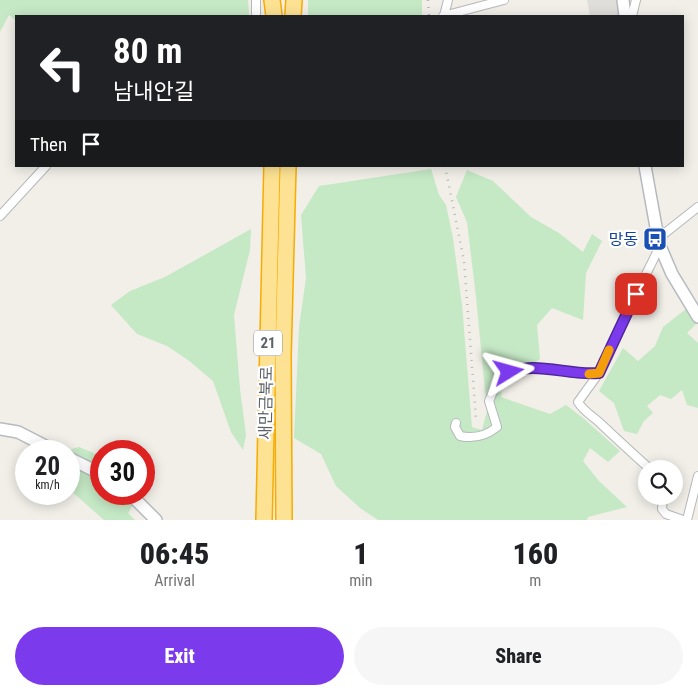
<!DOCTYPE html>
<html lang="en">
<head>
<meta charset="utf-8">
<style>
  body { margin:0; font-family:"Roboto Condensed","Noto Sans KR",sans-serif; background:#f6f6f6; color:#202124; height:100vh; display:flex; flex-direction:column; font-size:19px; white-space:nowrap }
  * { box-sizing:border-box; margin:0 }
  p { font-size:16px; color:#757577 }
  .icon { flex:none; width:28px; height:28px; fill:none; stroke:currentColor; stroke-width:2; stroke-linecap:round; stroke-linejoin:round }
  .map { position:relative; height:520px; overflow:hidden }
  .panel { display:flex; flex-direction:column; background:#fff; flex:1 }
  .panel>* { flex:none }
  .top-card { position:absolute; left:15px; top:15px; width:669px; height:152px; border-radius:0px; box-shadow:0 2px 12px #0003; background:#202124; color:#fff; overflow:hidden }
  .buttons { position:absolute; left:638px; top:460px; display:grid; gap:10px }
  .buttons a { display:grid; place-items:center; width:45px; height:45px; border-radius:50%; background:#fff; box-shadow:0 2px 12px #0003; font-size:25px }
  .speed { position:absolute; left:15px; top:440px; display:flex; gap:10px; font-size:25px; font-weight:700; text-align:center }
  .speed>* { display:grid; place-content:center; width:65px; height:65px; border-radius:50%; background:#fff; box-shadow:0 2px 12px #0003; line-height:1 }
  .speed small { font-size:12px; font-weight:400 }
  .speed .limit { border:8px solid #d22; background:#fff; color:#111 }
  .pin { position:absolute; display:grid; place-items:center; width:42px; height:42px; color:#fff; margin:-21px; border-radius:10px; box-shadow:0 2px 8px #0006 }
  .me { position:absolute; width:55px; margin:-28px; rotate:82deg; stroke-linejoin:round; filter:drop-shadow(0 0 4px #0008) }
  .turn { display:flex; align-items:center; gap:18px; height:105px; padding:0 15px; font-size:22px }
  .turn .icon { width:65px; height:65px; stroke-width:2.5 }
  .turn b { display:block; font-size:35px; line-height:42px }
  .then { display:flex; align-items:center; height:48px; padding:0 15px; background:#0003; gap:10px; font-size:19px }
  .eta { display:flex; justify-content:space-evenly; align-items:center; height:85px; text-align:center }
  .eta b { font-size:30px; font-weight:800; line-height:35px }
  .button { display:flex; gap:10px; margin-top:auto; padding:10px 15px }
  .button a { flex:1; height:58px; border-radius:30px; background:#7c3aed; color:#fff; font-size:20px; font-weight:800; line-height:58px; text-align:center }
  .button a+a { background:#f6f6f6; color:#202124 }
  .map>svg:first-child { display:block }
  .industrial { fill:#e0deda }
  .green { fill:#c5e8c5 }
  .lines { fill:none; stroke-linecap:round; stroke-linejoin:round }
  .street-casing { stroke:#b5b8bc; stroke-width:10 }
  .secondary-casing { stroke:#b6babf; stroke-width:14 }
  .highway-casing { stroke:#f9ab00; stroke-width:18 }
  .street { stroke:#fff; stroke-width:8 }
  .secondary { stroke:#fff; stroke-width:11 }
  .highway { stroke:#fde293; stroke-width:15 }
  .rail { stroke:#b6b7b8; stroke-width:2.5; stroke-dasharray:1 6; stroke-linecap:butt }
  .route-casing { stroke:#51269a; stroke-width:12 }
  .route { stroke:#7c3aed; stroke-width:9 }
  .slow { stroke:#f59e0b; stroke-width:9 }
  .labels { text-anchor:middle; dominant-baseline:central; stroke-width:4.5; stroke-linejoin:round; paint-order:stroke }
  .shield { fill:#fff; stroke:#8f9295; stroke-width:1 }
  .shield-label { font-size:15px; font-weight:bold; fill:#5f6368 }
  .transit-label { font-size:16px; fill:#164399; stroke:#fff; text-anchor:end }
  .street-label { font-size:16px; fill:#5f6368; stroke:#fff }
</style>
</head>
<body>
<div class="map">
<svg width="698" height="520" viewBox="0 0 698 520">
  <rect width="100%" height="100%" fill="#f1efe8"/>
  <path class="industrial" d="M587,0H617L619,16H590Z"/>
  <g class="green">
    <path d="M0,0H248L249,14V16H16V21L9,15L0,32Z"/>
    <rect x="308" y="0" width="114" height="16"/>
    <path d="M431,169L439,195L446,205L453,238L462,305L472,427L482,430L487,411L476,297L467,222L456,197L467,170L493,181L531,217L559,233L583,252L592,234L602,241L586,273L583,320L552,308L537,325L540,359L502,385L501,397L550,414L566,405L583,418L620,451L608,462L590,448L583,461L599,481L627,507L588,517L587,520H378L360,508L336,486L321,454L294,438L299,327L306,278L301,215L319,186Z"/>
    <path d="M251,229L250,250L234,315L240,389L246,435L243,450L231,432L213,381L188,360L167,346L137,334L111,305L130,291L165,277Z"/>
    <path d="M686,309L697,323L687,333L698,343V408L687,405L682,390L671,399L660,395L647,406L653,413L644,421L637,434L624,431L614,403L599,391L623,348L638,361L655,346L663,327Z"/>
    <path d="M79,447L101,456V494H140L128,513L135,520H104L69,489V451H64Z"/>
  </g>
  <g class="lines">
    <g class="street-casing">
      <g id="street">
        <path d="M256,16V0"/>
        <path d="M443,16L504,0"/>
        <path d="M444,16L448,0"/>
        <path d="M632,16L636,0"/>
        <path d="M0,216L46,166"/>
        <path d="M660,237L698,207"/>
        <path d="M456,423L455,427L460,436C474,439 486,436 497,427L489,401C494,390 498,378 509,372C528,361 563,373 583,374C589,374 594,373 599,373"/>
        <path d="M650,469C633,454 617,439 601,424C593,416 584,412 578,402L599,373L613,341L660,246"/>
        <path d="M663,496L662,509L666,514L683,520"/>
        <path d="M687,520L698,476"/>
      </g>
    </g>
    <g class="secondary-casing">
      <g id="secondary">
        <path d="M623,0L625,16"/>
        <path d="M645,166L656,227L660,237V246L672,274L698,317"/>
        <path d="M0,429L18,432L55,451"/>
        <path d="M69,458L101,474"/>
        <path d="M130,494L156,520"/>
      </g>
    </g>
    <g class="highway-casing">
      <g id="highway">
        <path d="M272,0L274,16"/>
        <path d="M293,16L294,0"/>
        <path d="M264,520L272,166"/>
        <path d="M284,520L283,356L288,166"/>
      </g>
    </g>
    <use href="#street" class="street"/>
    <use href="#secondary" class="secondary"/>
    <use href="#highway" class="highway"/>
    <g class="rail">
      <path d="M428,0L429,16"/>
      <path d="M445,166L464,261L476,419"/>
    </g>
  </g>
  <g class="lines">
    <g class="route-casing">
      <path id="route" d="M509,372C517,370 525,368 533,368C555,368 577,375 599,373L636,294"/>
    </g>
    <use href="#route" class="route"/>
    <path class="slow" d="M589,374L599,373L609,350"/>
  </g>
  <defs>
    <g id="bus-square" transform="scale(1.25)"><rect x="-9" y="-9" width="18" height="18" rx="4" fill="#1a4fb4" stroke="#fff"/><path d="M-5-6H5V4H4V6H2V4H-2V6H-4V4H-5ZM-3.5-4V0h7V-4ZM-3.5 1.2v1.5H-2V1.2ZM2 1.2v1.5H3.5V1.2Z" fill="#fff"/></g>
  </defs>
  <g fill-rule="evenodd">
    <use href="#bus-square" x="655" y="239"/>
  </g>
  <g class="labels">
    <rect class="shield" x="254" y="330.5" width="28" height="25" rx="4"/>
    <g class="shield-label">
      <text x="268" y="343">21</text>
    </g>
    <g class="transit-label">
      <text x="638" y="239">망동</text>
    </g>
    <g class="street-label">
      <text transform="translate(266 403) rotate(-89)">새만금북로</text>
    </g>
  </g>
</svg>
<div class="buttons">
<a><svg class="icon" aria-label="search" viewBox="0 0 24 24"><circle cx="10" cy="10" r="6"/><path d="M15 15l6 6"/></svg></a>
</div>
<div class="speed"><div>20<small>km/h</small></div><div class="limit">30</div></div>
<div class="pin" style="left:636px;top:294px;background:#d93025"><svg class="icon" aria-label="arrive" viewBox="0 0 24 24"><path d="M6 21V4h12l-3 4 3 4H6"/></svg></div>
<svg class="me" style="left:509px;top:372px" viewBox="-20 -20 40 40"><path d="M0-17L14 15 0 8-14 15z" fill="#7c3aed" stroke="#fff" stroke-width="4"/></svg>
<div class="top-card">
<div class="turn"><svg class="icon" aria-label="left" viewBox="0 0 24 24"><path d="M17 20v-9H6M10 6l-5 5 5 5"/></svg><div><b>80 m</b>남내안길</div></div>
<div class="then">Then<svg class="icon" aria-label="arrive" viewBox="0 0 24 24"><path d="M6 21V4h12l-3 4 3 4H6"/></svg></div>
</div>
</div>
<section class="panel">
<div class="eta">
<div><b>06:45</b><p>Arrival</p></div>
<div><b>1</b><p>min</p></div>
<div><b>160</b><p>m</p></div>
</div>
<div class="button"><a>Exit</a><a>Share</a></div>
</section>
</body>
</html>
